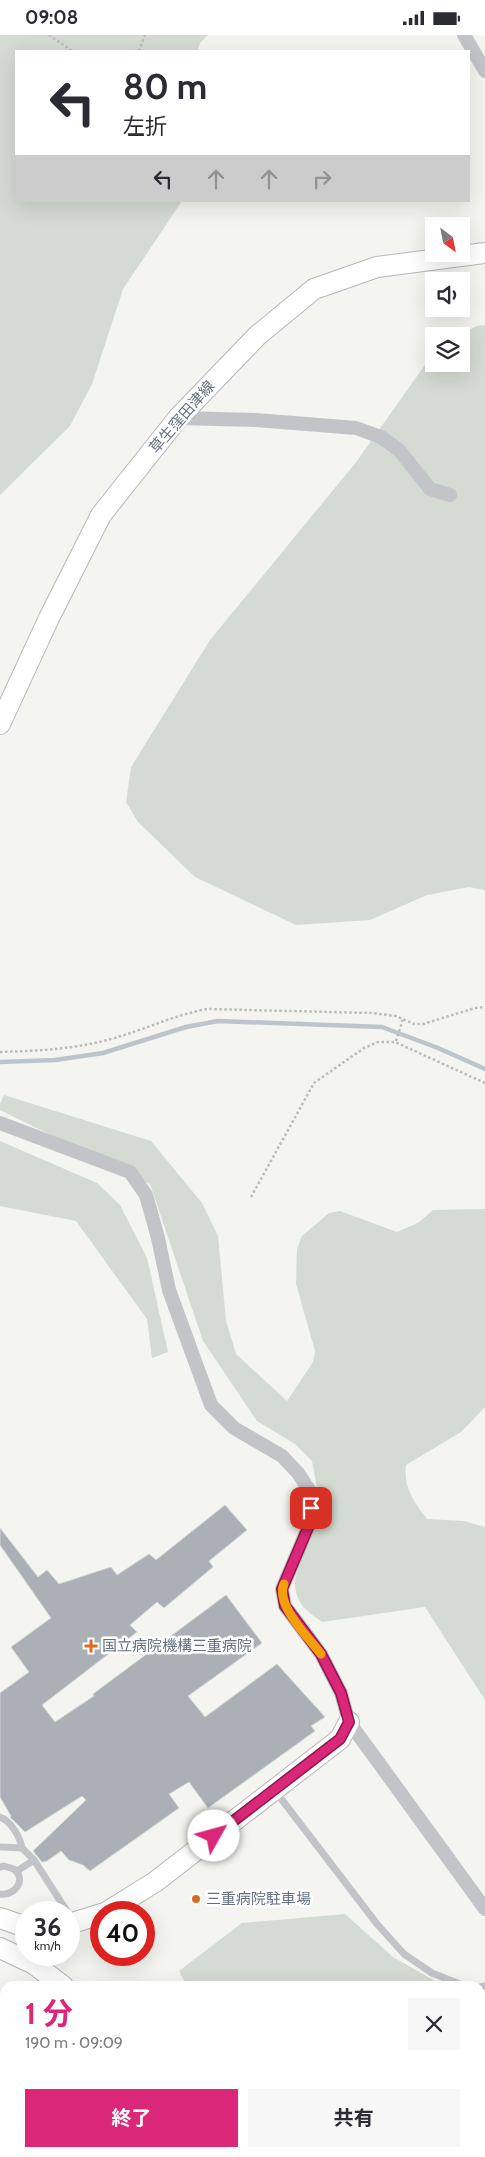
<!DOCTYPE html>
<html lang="ja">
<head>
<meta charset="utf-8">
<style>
  body { margin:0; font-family:Cabin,"Noto Sans JP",sans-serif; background:#f7f7f7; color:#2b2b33; height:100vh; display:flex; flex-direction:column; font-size:19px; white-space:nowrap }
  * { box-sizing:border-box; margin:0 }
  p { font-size:16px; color:#7c7c81 }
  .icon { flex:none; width:28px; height:28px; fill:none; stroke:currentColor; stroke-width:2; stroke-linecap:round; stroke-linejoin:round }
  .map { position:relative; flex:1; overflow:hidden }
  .drawer { position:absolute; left:0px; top:1946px; width:485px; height:176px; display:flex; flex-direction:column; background:#fff; border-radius:15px 15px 0 0; box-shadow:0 5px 20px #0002 }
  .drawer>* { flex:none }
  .banner { position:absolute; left:15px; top:15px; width:455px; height:152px; border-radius:0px; box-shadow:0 5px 20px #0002; background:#fff; color:#2b2b33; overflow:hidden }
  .needle { width:32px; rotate:148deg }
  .buttons { position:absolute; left:425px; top:182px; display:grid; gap:10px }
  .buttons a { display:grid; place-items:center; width:45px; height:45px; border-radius:0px; background:#fff; box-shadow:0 5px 20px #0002; font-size:25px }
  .speed { position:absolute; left:15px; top:1866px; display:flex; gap:10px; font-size:25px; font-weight:700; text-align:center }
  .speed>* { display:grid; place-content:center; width:65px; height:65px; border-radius:50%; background:#fff; box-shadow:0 5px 20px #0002; line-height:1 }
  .speed small { font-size:12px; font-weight:400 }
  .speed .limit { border:8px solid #d22; background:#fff; color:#111 }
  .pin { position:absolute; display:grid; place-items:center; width:42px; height:42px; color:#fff; margin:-21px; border-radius:10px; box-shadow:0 2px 8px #0006 }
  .me { position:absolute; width:55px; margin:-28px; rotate:52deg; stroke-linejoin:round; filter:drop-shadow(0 0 4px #0008) }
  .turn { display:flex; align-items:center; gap:18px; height:105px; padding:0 25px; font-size:22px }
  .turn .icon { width:65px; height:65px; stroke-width:2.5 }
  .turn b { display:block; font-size:35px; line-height:42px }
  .lanes { display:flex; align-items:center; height:48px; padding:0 25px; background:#0003; justify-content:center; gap:25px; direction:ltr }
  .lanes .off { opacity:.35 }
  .round { display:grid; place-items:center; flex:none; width:52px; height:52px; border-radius:0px; background:#f7f7f7 }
  .overview { display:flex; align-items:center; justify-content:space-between; height:85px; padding:0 25px }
  h1 { font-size:30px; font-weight:700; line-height:38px; color:#db2777 }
  .action { display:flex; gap:10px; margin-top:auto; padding:10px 25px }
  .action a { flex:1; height:58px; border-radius:0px; background:#db2777; color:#fff; font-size:20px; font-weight:700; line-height:58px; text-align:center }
  .action a+a { background:#f7f7f7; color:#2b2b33 }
  .status { display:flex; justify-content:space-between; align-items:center; height:35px; padding:0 25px; background:#fff; direction:ltr }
  .status svg { height:14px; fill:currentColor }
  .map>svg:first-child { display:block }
  .green { fill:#d4dbd2 }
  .water { fill:#bdc5cc }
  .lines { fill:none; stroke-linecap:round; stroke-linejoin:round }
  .stream { stroke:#bdc5cc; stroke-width:4.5 }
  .building { fill:#aab0b6; stroke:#d5d6d3 }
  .secondary-casing { stroke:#b4b7bc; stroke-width:22 }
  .path { stroke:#b9bbbd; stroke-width:2.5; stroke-dasharray:2.5 2.5; stroke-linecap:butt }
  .lane { stroke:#c2c4c8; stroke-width:7 }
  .street { stroke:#c2c4c8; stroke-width:14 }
  .secondary { stroke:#fff; stroke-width:20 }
  .route-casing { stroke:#8e194d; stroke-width:12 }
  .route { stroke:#db2777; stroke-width:9 }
  .slow { stroke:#f59e0b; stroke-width:9 }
  .poi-dot { fill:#df6825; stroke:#fff; stroke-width:2 }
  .labels { text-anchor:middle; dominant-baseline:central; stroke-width:5; stroke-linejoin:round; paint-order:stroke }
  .street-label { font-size:15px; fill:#647081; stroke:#fff }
  .poi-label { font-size:15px; fill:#647081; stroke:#fff; text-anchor:start }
</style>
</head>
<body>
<div class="status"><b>09:08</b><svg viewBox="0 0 49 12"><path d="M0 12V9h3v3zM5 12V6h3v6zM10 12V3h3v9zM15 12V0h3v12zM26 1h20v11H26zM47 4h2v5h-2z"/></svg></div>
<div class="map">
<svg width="485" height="2122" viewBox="0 0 485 2122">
  <rect width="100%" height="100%" fill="#f4f4f0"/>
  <g class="green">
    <path d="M0,0H208L200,8L197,16H16V166H182L123,254L92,349L70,391L0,460Z"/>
    <path d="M485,290V855L469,852L427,860L370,885L296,890L195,842L138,787L126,767L131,732L210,605L357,426L434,317V329H461V301H457L477,291Z"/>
    <path d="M4,1060L151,1106L202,1168L218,1201L226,1286L236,1319L287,1366L313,1327L315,1316L296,1249L297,1214L302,1201L329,1178L340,1176L397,1197L418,1188L433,1175L485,1174V1372L461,1397L406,1430C403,1452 414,1467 427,1484L464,1486L485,1492V1665L425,1572L322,1587C305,1575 294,1567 295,1544L320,1469L312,1426L295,1409L257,1386L203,1306L150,1149L0,1075V1069Z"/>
    <path d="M0,1106L97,1148L120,1170L147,1223L168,1317L152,1323L147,1284L76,1186L0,1171Z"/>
    <path d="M345,1879L393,1922L444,1951H187L179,1936L242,1888Z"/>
    <path d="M480,1972H485V2122H303L301,2118H480Z"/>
    <path d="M118,2118H143L145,2122H120Z"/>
    <path d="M193,2118H237L236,2122H196Z"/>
  </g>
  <path class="water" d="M237,2118H301L303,2122H236Z"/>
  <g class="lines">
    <path class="stream" d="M0,1027L55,1025L103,1018L186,992L218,986L382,992L438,1013L485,1034"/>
  </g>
  <path class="building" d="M225,1470L247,1495L209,1526L213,1532L164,1573L157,1567L130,1590L137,1597L42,1670L55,1687L94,1661L93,1659L226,1560L262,1608L188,1661L205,1682L277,1629L325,1682L311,1691L315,1696L208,1773L189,1747L169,1759L179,1773L90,1836L83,1830L69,1825L61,1816L47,1826L42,1827L33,1816L86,1765L82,1761L25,1797L10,1782L11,1781L0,1762V1658L29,1637L11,1612L51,1583L0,1510V1493L38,1542L47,1535L59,1549L111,1532L117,1540L149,1519L156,1525Z"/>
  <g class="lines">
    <g class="secondary-casing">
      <g id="secondary">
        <path d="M0,689L49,583L101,480L178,383L257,301L314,254L377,232L485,218"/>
        <path d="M105,1878L155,1847L340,1704L349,1687"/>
        <path d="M0,1883L26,1892"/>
        <path d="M69,1889L101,1879"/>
        <path d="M0,1913L34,1929L63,1951"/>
        <path d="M178,2118L181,2122"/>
      </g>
    </g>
    <g class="path">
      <path d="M49,0L72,16"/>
      <path d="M139,16L145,0"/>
      <path d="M396,1006L403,984"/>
      <path d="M0,1017C37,1016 75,1014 111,1004C144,995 174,980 207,974L372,978L396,981L414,989H423L475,973L485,972"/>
      <path d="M251,1162L314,1048L364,1013L378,1007H395L485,1048"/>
      <path d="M480,2018L485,2013"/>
      <path d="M383,2122L384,2118"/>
    </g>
    <g class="lane">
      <path d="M276,1757L377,1889L404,1919L432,1938L465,1951"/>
      <path d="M0,1782C11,1786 20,1802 22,1813"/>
      <path d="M0,1812L22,1813L34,1825L68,1878"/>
      <path d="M0,1832L4,1831L14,1834C27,1845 15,1861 0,1859"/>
      <path d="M17,1836L34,1825"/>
      <path d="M480,1952L485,1951"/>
      <path d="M0,1972L5,1971"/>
      <path d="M0,2014L5,2013"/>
    </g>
    <g class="street">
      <path d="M464,0L485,36"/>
      <path d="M178,383L256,385L356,393L381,402L399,415L430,454L450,460"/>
      <path d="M0,1088L130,1137L146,1160L158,1203L169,1255L211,1370L234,1393L282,1421L298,1438L311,1458L310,1488L282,1554L285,1571L321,1619L341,1658L349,1687L485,1874"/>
    </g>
    <use href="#secondary" class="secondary"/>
  </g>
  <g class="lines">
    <g class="route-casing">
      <path id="route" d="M214,1801L340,1704L349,1687L341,1658L321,1619L285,1571L282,1554L310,1488L311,1473"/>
    </g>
    <use href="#route" class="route"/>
    <path class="slow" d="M284,1549C275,1570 309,1603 321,1619"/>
  </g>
  <g class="poi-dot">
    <path d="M88.5 1603.5h5v5h5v5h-5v5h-5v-5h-5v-5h5z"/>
    <circle cx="196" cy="1864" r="5"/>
  </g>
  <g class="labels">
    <g class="street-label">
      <text transform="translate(182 382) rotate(-49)">草生窪田津線</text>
    </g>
    <g class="poi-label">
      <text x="102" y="1611">国立病院機構三重病院</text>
      <text x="206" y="1864">三重病院駐車場</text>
    </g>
  </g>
</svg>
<div class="buttons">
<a><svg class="needle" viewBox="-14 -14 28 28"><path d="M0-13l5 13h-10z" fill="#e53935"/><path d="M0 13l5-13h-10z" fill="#7c7c81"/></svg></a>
<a><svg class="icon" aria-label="sound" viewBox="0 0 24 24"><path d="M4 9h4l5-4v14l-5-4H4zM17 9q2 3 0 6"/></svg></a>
<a><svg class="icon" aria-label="layers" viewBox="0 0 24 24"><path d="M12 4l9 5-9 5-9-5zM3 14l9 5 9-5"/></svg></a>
</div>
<div class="speed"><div>36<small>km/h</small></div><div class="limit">40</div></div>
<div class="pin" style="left:311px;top:1473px;background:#d93025"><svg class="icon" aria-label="arrive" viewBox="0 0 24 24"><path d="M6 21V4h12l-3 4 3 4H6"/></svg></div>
<svg class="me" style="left:214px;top:1801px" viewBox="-20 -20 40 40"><circle r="19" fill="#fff"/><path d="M0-13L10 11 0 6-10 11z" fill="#db2777"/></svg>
<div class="banner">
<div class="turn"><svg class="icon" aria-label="left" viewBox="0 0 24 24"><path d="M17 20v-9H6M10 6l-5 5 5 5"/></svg><div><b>80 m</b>左折</div></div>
<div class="lanes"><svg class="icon" aria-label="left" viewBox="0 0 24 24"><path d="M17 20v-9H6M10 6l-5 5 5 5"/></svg><svg class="icon off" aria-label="ahead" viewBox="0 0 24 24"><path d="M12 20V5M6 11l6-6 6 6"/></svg><svg class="icon off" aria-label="ahead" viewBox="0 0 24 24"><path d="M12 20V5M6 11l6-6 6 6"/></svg><svg class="icon off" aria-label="right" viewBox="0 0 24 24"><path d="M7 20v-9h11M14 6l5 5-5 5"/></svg></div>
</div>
<section class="drawer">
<div class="overview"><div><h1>1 分</h1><p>190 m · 09:09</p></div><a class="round"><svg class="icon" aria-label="close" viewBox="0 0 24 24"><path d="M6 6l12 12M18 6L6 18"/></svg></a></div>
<div class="action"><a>終了</a><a>共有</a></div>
</section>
</div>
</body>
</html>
